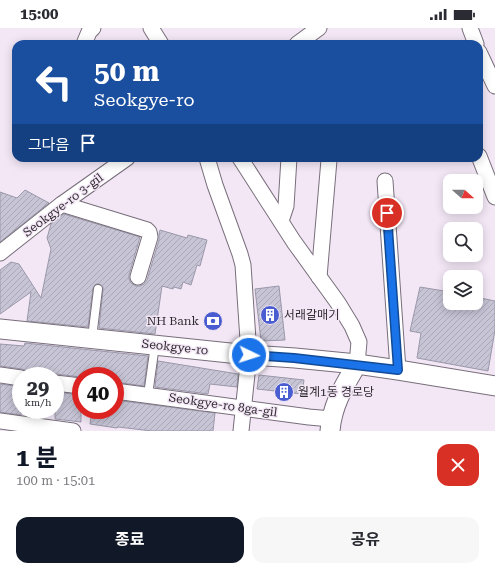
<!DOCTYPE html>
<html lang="ko">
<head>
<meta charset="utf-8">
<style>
  body { margin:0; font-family:"Roboto Serif","Noto Sans KR",serif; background:#f7f7f7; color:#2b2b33; height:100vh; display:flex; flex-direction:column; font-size:15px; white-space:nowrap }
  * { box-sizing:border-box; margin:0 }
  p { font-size:13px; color:#7c7c81 }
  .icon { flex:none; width:22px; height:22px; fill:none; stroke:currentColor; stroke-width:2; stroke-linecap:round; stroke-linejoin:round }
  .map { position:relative; height:403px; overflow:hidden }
  .drawer { display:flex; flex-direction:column; background:#fff; flex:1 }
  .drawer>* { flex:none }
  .hud { position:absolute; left:12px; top:12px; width:471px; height:122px; border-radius:12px; box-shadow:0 2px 10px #0003; background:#1a4fa0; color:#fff; overflow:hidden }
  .needle { width:26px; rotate:111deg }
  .tools { position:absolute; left:443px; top:146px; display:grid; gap:8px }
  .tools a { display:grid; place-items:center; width:40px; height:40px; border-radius:8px; background:#fff; box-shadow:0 2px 10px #0003; font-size:20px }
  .speed { position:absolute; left:12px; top:339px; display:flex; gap:8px; font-size:20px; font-weight:700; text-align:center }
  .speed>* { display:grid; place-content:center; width:52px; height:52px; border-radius:50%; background:#fff; box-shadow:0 2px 10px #0003; line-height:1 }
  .speed small { font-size:10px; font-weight:400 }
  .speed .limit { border:6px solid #d22; background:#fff; color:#111 }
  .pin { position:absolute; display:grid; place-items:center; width:34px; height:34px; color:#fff; margin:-17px; border:2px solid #fff; border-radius:50%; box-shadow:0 1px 4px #0007 }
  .me { position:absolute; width:44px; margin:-22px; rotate:94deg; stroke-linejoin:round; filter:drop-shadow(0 0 3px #0008) }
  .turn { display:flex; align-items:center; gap:14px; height:84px; padding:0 16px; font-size:18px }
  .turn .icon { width:52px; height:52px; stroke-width:2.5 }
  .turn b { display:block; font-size:28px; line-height:34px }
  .then { display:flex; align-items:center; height:38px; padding:0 16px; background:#0003; gap:8px; font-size:15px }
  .round { display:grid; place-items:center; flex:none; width:42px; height:42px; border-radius:12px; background:#f7f7f7 }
  .overview { display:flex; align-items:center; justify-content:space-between; height:68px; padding:0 16px }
  h1 { font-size:24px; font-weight:700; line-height:30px; color:#111827 }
  .button { display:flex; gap:8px; margin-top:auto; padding:8px 16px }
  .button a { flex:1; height:46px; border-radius:12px; background:#111827; color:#fff; font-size:16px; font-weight:700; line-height:46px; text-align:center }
  .button a+a { background:#f7f7f7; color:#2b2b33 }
  .status { display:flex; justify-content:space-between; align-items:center; height:28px; padding:0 20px; background:#fff; direction:ltr }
  .status svg { height:11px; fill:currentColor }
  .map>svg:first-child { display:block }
  .building { fill:url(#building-hatch); stroke:#9a98a9 }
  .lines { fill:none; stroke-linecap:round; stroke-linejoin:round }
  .service-casing { stroke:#786e7b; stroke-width:10 }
  .minor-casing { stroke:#786e7b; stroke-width:17 }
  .tertiary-casing { stroke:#786e7b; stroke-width:21 }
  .service { stroke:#fff; stroke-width:8 }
  .minor { stroke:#fff; stroke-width:15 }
  .tertiary { stroke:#fff; stroke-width:19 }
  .route-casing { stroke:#114b97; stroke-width:10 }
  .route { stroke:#1a73e8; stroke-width:7 }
  .labels { text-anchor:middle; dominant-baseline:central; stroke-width:3; stroke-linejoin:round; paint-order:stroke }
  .street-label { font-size:12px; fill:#2f2b31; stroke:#f3e7f6 }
  .poi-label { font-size:12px; fill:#2f2b31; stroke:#f3e7f6; text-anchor:start }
</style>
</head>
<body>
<div class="status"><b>15:00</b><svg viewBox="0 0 49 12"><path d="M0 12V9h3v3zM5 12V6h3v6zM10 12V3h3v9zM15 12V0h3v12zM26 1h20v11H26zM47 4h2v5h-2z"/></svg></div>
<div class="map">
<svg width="495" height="403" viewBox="0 0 495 403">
  <defs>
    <pattern id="building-hatch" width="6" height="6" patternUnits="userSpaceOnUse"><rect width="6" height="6" fill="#c6c4d5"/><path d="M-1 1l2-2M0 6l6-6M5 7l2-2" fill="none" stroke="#aaa9b7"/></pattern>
  </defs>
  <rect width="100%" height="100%" fill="#f3e7f6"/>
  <g class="building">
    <path d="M25,162L49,175L0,214V164L17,170Z"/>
    <path d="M64,186L140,209L129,247V251L131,255L136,258H140L144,256L147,252L159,212V206L160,202L187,210L188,207L207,212L200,238L197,237L191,257L183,254L181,261L174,259L173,261L162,258L155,306L99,300L103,262V259L99,256H96L93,260L88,299L27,293L31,264L0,286V242L11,234L19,236L41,270L51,221L47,210L51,196Z"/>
    <path d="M279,258L285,312L261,313L255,261Z"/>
    <path d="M420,259L450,264V275H476V269L495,273V302L488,343L417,330L421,305L410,303Z"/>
    <path d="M25,315L148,328L144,358L115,354V348H81V349L56,346L52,347L50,348H45L29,346L26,343L22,341L0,338V316L24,318Z"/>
    <path d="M158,333L238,346L237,359L210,356L208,366L155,359Z"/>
    <path d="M259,347L304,352L302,366L257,361Z"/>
    <path d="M0,356L21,359V387L0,384Z"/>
    <path d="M55,364L81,367V394L55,391Z"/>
    <path d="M115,372L215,385L213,403H152L118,399L117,400L90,396L92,382H115Z"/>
  </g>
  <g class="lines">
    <g class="service-casing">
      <g id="service">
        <path d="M92,310L98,261"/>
        <path d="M148,367L155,317"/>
      </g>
    </g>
    <g class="minor-casing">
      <g id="minor">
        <path d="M151,0L161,16"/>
        <path d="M470,0L476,16"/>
        <path d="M84,16L89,4L93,0"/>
        <path d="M297,16L319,0"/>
        <path d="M479,24L495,58"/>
        <path d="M479,128L495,169"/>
        <path d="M207,130L215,157L240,226L243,237L249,327L241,403"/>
        <path d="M240,130L294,214L338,275L352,298L359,314L357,336"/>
        <path d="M385,153L398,342"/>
        <path d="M62,176L147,202L149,204L150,209L138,249"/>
        <path d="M281,193L286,178L289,130"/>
        <path d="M0,225L62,176L127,130"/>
        <path d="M319,249L329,132"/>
        <path d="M0,347L21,350"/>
        <path d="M55,355L81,358"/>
        <path d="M115,363L309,389L331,391"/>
        <path d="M0,393L73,403"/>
      </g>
    </g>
    <g class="tertiary-casing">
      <g id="tertiary">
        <path d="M0,301L249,327L295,330L357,336L398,342L495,358"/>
        <path d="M330,403C332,377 344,358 357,336"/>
      </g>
    </g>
    <use href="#service" class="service"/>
    <use href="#minor" class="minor"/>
    <use href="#tertiary" class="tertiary"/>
  </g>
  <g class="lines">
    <g class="route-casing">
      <path id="route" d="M249,327L294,330L398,342L387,185"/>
    </g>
    <use href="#route" class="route"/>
  </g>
  <defs>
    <g id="building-disc" transform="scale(1)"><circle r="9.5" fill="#495dd1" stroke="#f3e7f6"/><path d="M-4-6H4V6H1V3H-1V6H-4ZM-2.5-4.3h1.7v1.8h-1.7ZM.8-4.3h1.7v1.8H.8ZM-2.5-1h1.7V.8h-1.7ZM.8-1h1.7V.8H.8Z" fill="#fff"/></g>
    <g id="bank-disc" transform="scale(1)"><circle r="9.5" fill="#495dd1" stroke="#f3e7f6"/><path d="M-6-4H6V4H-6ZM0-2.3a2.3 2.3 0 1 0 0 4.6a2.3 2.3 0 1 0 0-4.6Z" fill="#fff"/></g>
  </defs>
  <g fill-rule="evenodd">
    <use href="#building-disc" x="270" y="287"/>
    <use href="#bank-disc" x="213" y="293"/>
    <use href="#building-disc" x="284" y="364"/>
  </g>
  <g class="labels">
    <g class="street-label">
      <text transform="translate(63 177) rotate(-37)">Seokgye-ro 3-gil</text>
      <text transform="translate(175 319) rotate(6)">Seokgye-ro</text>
      <text transform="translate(223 377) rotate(8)">Seokgye-ro 8ga-gil</text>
    </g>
    <g class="poi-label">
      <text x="284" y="287">서래갈매기</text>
      <text x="199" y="293" text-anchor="end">NH Bank</text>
      <text x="298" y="364">월계1동 경로당</text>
    </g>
  </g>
</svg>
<div class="tools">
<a><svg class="needle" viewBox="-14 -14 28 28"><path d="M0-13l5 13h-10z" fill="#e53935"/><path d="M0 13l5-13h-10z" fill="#7c7c81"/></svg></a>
<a><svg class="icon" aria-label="search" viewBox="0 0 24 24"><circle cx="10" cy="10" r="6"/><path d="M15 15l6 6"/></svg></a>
<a><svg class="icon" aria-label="layers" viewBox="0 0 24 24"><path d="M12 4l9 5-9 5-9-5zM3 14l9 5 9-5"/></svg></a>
</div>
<div class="speed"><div>29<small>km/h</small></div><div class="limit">40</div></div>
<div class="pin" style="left:387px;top:185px;background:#d93025"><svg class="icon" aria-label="arrive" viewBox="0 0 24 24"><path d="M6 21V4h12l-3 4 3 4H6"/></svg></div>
<svg class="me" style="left:249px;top:327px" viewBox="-20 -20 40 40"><circle r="17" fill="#1a73e8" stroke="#fff" stroke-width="3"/><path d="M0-11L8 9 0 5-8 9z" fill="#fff"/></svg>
<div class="hud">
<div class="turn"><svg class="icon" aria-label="left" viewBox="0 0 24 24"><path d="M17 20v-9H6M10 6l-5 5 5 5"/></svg><div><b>50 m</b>Seokgye-ro</div></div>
<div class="then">그다음<svg class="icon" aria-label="arrive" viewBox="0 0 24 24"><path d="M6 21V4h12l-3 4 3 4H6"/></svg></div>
</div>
</div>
<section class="drawer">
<div class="overview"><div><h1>1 분</h1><p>100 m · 15:01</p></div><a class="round" style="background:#d93025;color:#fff"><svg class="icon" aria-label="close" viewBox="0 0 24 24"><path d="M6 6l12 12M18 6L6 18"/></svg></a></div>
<div class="button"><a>종료</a><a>공유</a></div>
</section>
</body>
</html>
